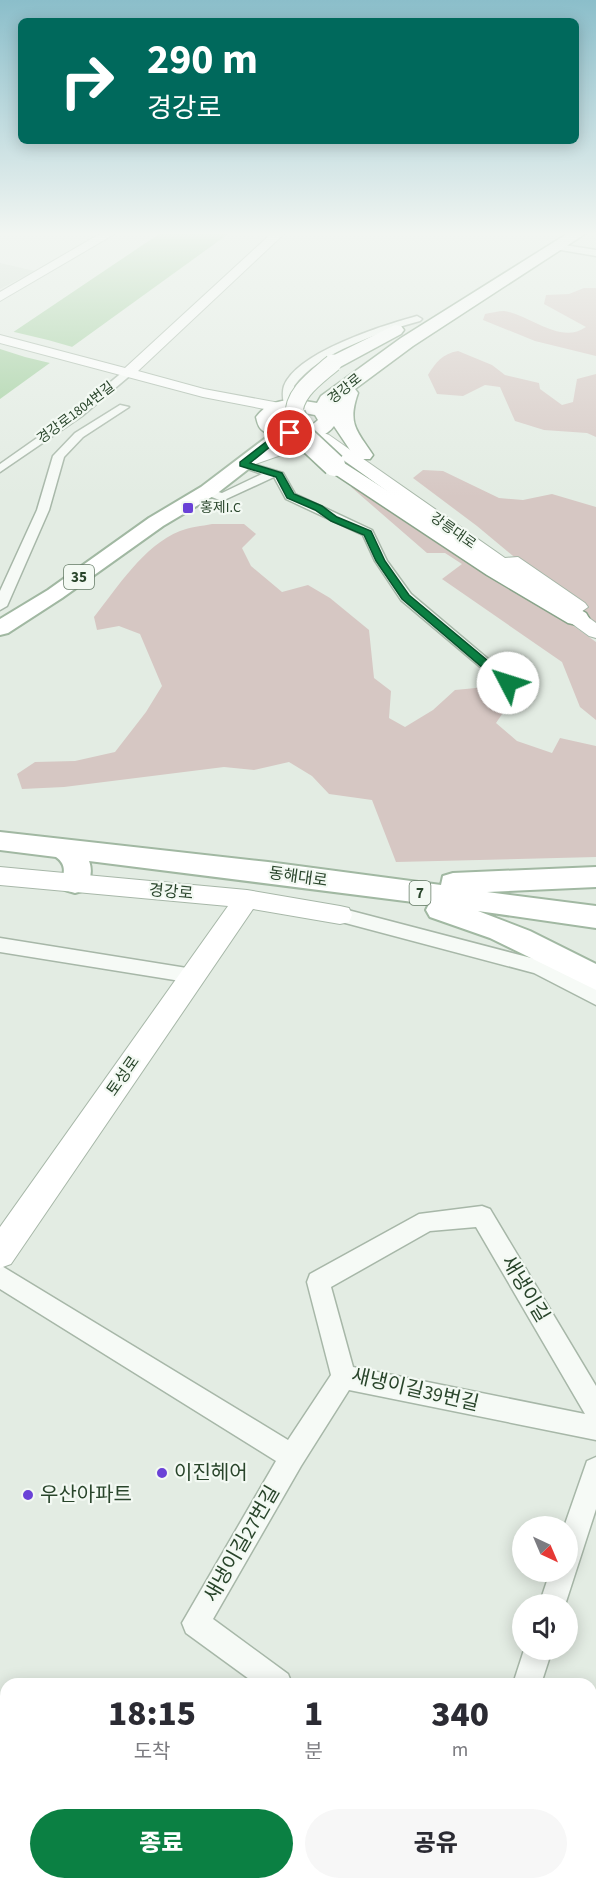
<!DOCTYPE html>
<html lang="ko">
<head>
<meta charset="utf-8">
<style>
  body { margin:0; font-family:"Source Sans 3","Noto Sans KR",sans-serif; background:#f7f7f7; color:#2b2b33; height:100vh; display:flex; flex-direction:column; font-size:22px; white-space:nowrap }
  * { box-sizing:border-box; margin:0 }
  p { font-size:20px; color:#7c7c81 }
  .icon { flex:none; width:33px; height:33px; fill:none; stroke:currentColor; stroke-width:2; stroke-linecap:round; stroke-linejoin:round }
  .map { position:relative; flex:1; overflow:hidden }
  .side { position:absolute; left:0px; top:1678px; width:597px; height:212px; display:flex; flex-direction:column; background:#fff; border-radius:18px 18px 0 0; box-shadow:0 3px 15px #0003 }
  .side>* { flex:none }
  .top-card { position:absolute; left:18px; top:18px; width:561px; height:126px; border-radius:9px; box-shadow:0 3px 15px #0003; background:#00695c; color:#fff; overflow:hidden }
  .needle { width:39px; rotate:136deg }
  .controls { position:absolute; left:512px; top:1516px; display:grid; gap:12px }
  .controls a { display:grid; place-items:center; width:66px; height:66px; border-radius:50%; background:#fff; box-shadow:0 3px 15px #0003; font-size:30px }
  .pin { position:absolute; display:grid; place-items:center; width:51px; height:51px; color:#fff; margin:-26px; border:3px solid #fff; border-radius:50%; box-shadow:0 2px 6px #0007 }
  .me { position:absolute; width:66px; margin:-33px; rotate:310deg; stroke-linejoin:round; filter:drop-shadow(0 0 4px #0008) }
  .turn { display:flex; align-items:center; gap:21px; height:126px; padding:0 30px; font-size:27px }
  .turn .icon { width:78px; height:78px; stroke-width:2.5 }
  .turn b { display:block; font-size:42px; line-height:51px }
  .eta { display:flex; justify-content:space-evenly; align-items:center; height:102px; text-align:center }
  .eta b { font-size:36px; font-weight:800; line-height:42px }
  .cta { display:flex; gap:12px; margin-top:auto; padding:12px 30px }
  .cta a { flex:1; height:69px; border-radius:36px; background:#0b8043; color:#fff; font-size:24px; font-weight:800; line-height:69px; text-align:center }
  .cta a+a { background:#f7f7f7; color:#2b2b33 }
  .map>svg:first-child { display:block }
  .built { fill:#d1ded1 }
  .green { fill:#d6c7c3 }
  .water { fill:#9fce9c }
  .pier { fill:#e3ece3 }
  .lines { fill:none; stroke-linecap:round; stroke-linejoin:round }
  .street-casing { stroke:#a7b7a8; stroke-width:3 }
  .secondary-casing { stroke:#a7b7a8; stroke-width:2 }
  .primary-casing { stroke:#a1b8a2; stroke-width:4 }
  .highway-casing { stroke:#89a48a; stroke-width:3 }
  .street { fill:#f6faf6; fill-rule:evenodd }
  .secondary { fill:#fff; fill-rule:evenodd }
  .primary { fill:#fff; fill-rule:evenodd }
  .highway { fill:#fff; fill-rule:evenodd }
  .highway-bridge-far1-casing { stroke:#89a48a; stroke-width:19; stroke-linecap:butt }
  .highway-bridge-casing { stroke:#89a48a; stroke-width:25; stroke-linecap:butt }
  .highway-bridge-far1 { stroke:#fff; stroke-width:17 }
  .highway-bridge { stroke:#fff; stroke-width:22 }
  .route { fill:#0b8043; stroke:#07532c; stroke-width:1.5 }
  .poi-dot { fill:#6a42d7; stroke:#f3f9f3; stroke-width:2 }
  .labels { text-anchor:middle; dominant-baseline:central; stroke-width:4.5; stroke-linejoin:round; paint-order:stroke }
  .far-street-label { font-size:14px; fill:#29452b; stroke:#f3f9f3 }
  .far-poi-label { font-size:14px; fill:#29452b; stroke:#f3f9f3; text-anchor:start }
  .shield { fill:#f3f9f3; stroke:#667b67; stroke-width:1.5 }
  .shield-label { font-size:15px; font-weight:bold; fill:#29452b }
  .street-label { font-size:16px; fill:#29452b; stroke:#f3f9f3 }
  .near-street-label { font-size:20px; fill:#29452b; stroke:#f3f9f3 }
  .near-poi-label { font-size:20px; fill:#29452b; stroke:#f3f9f3; text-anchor:start }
</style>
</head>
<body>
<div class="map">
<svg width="596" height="1889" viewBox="0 0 596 1889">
  <rect width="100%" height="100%" fill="#e3ece3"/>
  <path class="built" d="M0,263L35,271L0,289Z"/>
  <g class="green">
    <path d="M584,288H596V356L535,341L483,320L485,314C491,313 498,311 504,311C531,315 560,345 586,327L544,304L546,295L569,294Z"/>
    <path d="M458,351L492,365L505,375L539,383L540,389L562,405L573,402L577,379L596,374V437L587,433L544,430L515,421L500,387L485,385L463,396L437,394L428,375C436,362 442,354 458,351Z"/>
    <path d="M423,470L443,471L499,498L523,500L552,494L596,507V625L477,526L413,478Z"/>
    <path d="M360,486L458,544L596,642V720L580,707L562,662L442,579L462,564L445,553H427L351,487Z"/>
    <path d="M212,524H244L256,534L242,548L251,566L282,592L308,585L330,598L369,630L374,678L391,691L389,718L405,727L433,710L455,690L486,687L511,701L496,723L517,741L552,753L560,738L596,746V857L396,862L372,800L329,794L312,776L289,762L254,770L224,767L64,787L22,789L17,774L35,762L75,761L115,752L146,712L162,686L140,634L119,626L97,630L94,617C118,587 143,546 180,531C190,527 202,526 212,524Z"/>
  </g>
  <path class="water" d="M162,232H231L0,399V341Z"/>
  <path class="pier" d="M10,331L48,340L76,348L54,364L25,357L0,349V337Z"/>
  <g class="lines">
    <g class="street-casing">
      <g id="street">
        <path d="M558,244L596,250V256L555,249Z"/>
        <path d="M417,316L422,319L420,321C383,331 317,353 294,386L293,407L284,405C283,399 282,392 284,386C297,352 384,325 417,316Z"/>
        <path d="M124,371L133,373L82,416L0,472V464L74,412Z"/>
        <path d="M120,405L129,407L83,437L64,457L49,510L7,606L0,610V591L37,510L53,456L75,433Z"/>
        <path d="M243,461L283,473L295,494L372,530L387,561L411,594L513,680L515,683L513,686H503L401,600L375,561L363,535L286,499L274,477L222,501L204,494V488L222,493L262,474L239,466V462Z"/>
        <path d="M340,908L539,960L596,988V1005L534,973L334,920L331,915L334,910Z"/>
        <path d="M0,938L193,969L200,971L202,976L200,981L193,983L0,952Z"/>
        <path d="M482,1206L490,1209L596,1386V1440L349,1390L301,1466L213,1619L288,1674L292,1684H256L186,1633L182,1623L276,1461L0,1289V1265L288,1440L331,1375L307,1282L310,1274L419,1214ZM476,1227L585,1414L353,1367L331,1287L430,1231Z"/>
        <path d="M596,1457V1509L565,1605H539L550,1572H567V1527H564L587,1461Z"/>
        <path d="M524,1650H552L541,1684H513Z"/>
        <path d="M396,1884H430L428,1889H394Z"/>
        <path d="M542,1884H578L580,1889H544Z"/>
      </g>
    </g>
    <g class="secondary-casing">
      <g id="secondary">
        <path d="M103,232H118L0,301V292Z"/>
        <path d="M273,232H286L138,371L204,389L285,404L288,407L285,410L280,412L203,397L0,343V335L125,368Z"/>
        <path d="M309,427L329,435L505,558L518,557L585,603L588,607L581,612L596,623V638L589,636L549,607L547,603L553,598L528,581L521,584L514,582L335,454L287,453L247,467L239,462C253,445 300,440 320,443L301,432L303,429Z"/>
        <path d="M0,867L247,890L340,906L349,908L352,915L349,922L340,924L253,909L11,1264L0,1268V1227L228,906L0,885Z"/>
      </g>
    </g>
    <g class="primary-casing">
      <g id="primary">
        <path d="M290,428L296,429L299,433L279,445L215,495L163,526L62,598L8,633L0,635V619L48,590L149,518L201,487L267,437Z"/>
        <path d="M0,832L268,862L441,885L443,876L453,873L596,867V887L487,892L596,906V928L478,911L530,931L596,964V990L490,938L430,917L426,910L429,904L89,861C93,872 90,880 85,890L75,893L65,890L61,883C65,872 66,864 56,857L0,850Z"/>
      </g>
    </g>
    <g class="highway-casing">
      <g id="highway">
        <path d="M570,232H588L413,346L355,389L358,393C347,424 357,431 373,455L370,459H356L334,426C321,445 279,445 262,430C258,427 257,421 256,417C271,396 295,399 317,403L321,396L401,338ZM294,411L315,415L318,420C307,431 292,430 278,423L276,418L282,413Z"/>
        <path d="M395,325L401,326L404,330L401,334L340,367H326L324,363L326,359Z"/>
        <path d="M334,459L341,461L503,565L586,613L589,618L586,623L577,625L568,623L487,575L327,469L323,465L327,461Z"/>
      </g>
    </g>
    <use href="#street" class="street"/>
    <use href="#secondary" class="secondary"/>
    <use href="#primary" class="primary"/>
    <use href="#highway" class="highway"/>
    <g class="highway-bridge-far1-casing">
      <path id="highway-bridge-far1" d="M294,417C292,393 317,377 333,363"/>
    </g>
    <g class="highway-bridge-casing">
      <path id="highway-bridge" d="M294,415L304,437L334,465"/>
    </g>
    <use href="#highway-bridge-far1" class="highway-bridge-far1"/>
    <use href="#highway-bridge" class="highway-bridge"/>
  </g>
  <linearGradient id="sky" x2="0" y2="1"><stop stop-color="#8bbeca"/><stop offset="0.47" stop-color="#f2f6f2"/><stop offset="1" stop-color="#f2f6f2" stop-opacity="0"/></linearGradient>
  <rect width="596" height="497" fill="url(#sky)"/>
  <path class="route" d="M287,431L294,433L276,442L250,463L282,473L294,494L322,506L337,517L371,531L385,561L409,595L512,681V686H504L402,599L376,561L364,535L331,521L315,510L287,498L276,477L240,466V462L270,439Z"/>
  <g class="poi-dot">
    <rect x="182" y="502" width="12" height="12" rx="3"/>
    <circle cx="162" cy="1473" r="6"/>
    <circle cx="28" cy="1495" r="6"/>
  </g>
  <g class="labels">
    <g class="far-street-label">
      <text transform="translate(345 389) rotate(-39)">경강로</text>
      <text transform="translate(76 413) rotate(-37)">경강로1804번길</text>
      <text transform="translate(453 531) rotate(35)">강릉대로</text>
    </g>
    <g class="far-poi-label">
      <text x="200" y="508">홍제I.C</text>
    </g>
    <g class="shield">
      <rect x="64" y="565" width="30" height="24" rx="4.5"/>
      <rect x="409.5" y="881" width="21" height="24" rx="4.5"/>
    </g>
    <g class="shield-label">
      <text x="79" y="577">35</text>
      <text x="420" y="893">7</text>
    </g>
    <g class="street-label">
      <text transform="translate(298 877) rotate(8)">동해대로</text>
      <text transform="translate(171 892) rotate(5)">경강로</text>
      <text transform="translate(123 1076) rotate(-55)">토성로</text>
    </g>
    <g class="near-street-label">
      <text transform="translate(525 1289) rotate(59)">새냉이길</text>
      <text transform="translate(415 1390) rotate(13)">새냉이길39번길</text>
      <text transform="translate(242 1544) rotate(-60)">새냉이길27번길</text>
    </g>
    <g class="near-poi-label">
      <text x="174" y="1473">이진헤어</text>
      <text x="40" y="1495">우산아파트</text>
    </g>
  </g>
</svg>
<div class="controls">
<a><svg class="needle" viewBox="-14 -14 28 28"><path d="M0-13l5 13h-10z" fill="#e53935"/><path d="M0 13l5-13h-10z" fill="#7c7c81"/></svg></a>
<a><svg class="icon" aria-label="sound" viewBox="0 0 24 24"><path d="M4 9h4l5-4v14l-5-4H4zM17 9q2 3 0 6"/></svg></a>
</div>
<div class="pin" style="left:290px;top:433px;background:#d93025"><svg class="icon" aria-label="arrive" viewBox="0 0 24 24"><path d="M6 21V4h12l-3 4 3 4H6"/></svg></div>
<svg class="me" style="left:508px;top:683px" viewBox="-20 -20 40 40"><circle r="19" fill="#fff"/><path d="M0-13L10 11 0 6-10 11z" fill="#0b8043"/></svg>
<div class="top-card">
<div class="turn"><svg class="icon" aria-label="right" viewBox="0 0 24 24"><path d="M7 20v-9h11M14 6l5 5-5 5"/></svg><div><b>290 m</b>경강로</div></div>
</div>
<section class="side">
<div class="eta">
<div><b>18:15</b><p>도착</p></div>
<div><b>1</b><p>분</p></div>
<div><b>340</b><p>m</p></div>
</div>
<div class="cta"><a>종료</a><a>공유</a></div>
</section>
</div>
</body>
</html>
